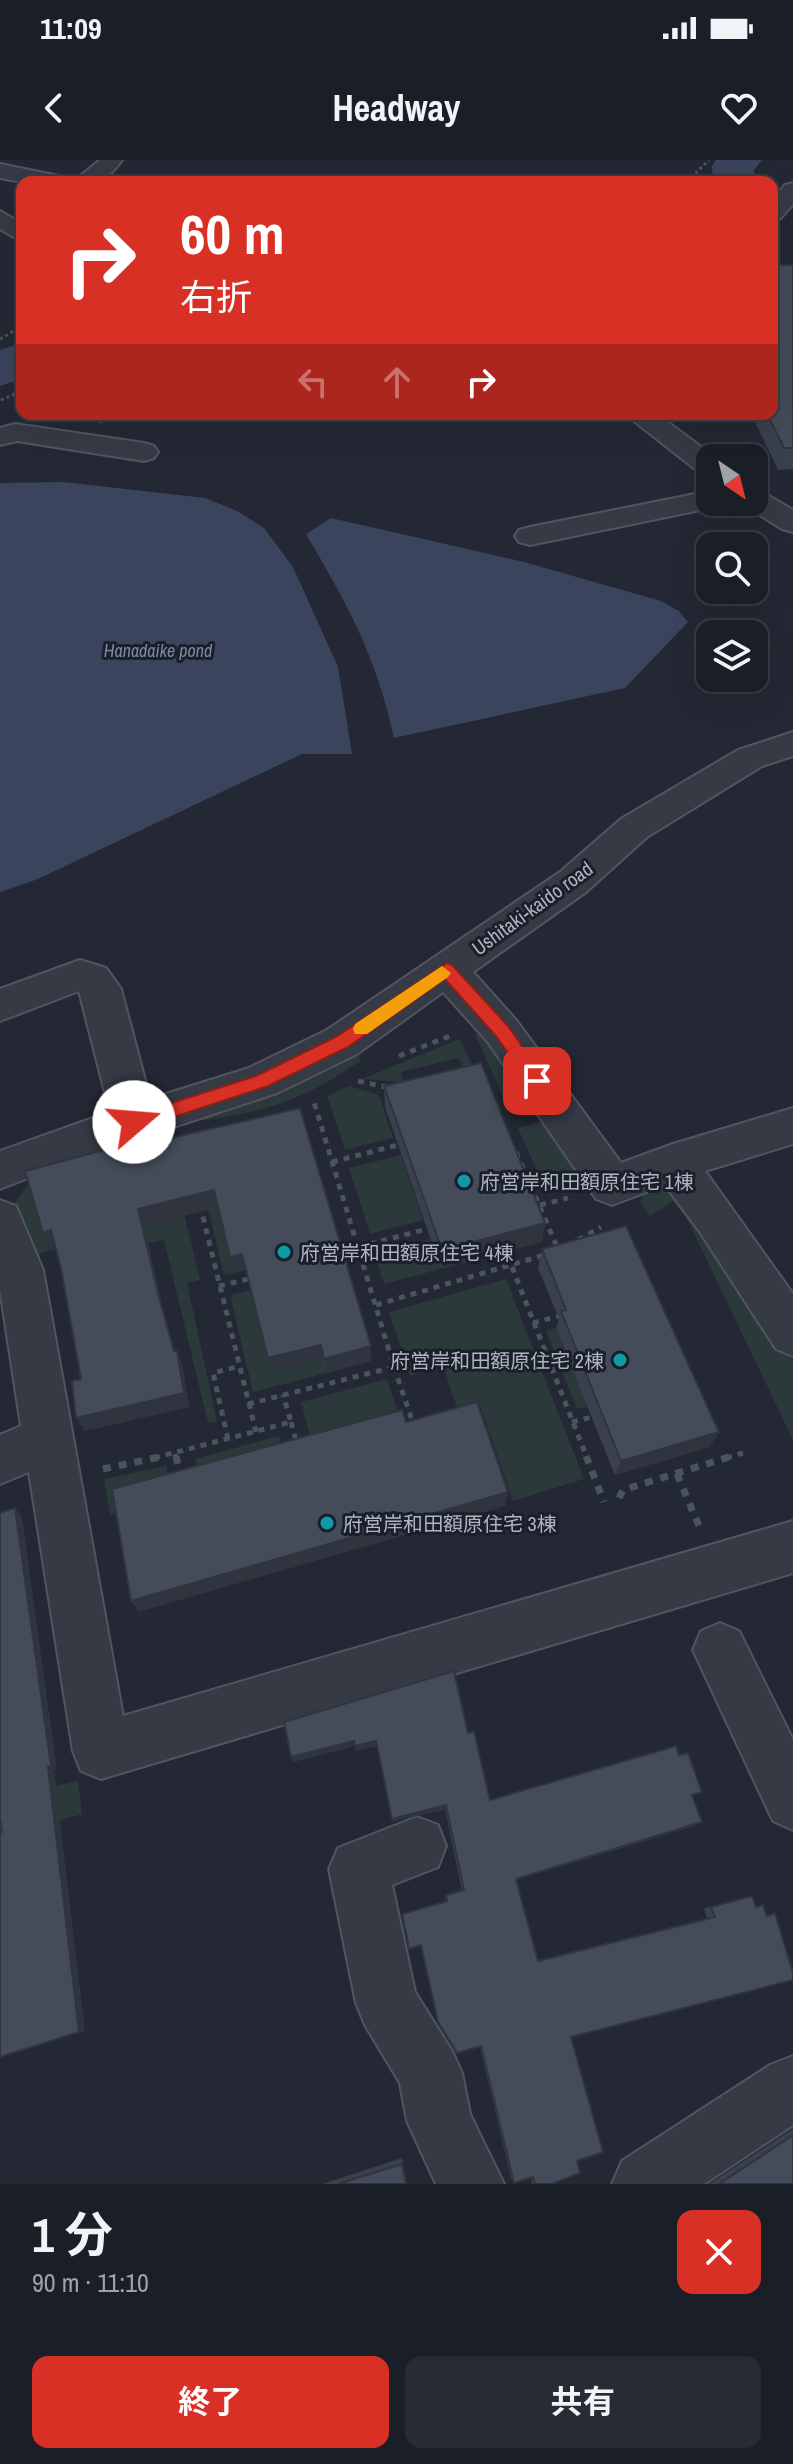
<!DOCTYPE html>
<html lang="ja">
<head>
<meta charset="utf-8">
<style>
  body { margin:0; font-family:"Archivo Narrow","Noto Sans JP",sans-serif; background:#272b33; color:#f1f3f6; height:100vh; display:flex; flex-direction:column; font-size:30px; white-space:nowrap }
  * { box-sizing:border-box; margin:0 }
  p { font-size:26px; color:#9fa2a7 }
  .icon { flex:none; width:44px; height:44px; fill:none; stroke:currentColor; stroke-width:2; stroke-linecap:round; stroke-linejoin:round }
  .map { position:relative; height:2024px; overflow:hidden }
  .panel { display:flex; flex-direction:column; background:#1a1e27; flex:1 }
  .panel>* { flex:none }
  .banner { position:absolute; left:16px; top:16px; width:762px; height:244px; border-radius:16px; box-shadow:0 8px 32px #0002,0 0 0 2px #383c44; background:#d93025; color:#fff; overflow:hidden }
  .needle { width:52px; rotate:145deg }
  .buttons { position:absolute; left:696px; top:284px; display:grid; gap:16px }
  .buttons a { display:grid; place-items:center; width:72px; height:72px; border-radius:16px; background:#1a1e27; box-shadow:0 8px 32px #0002,0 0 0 2px #383c44; font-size:40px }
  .pin { position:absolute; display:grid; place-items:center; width:68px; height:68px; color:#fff; margin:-34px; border-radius:16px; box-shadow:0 4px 12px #0006 }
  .me { position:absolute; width:88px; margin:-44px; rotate:72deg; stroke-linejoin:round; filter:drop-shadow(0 0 6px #0008) }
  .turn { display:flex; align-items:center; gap:28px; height:168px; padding:0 32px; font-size:36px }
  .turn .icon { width:104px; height:104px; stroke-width:2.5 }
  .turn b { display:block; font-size:56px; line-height:68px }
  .lanes { display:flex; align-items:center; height:76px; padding:0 32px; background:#0003; justify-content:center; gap:40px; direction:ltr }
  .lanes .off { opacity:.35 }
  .round { display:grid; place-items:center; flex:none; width:84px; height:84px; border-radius:16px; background:#272b33 }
  .headline { display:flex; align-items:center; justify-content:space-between; height:136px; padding:0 32px }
  h1 { font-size:48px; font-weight:700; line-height:60px }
  .primary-button { display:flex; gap:16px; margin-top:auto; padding:16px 32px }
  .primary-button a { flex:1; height:92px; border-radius:16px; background:#d93025; color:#fff; font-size:32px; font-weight:700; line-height:92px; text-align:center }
  .primary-button a+a { background:#272b33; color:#f1f3f6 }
  .status { display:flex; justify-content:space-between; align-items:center; height:56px; padding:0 40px; background:#1a1e27; direction:ltr }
  .status svg { height:22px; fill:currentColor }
  header { display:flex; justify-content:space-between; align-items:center; height:104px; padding:0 32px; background:#1a1e27; font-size:36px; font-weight:700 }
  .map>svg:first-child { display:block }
  .green { fill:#2b393b }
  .water { fill:#3a445c }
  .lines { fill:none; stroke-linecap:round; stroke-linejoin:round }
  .river { fill:#3a445c; fill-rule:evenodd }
  .minor-casing { stroke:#505560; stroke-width:4 }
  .path-far2 { stroke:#48555a; stroke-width:3; stroke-dasharray:3 3; stroke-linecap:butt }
  .path-far1 { stroke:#48555a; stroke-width:5; stroke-dasharray:6 6; stroke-linecap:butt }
  .path { stroke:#48555a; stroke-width:7; stroke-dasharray:8 8; stroke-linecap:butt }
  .minor { fill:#363a45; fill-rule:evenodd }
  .wall { fill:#3a404d }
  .shaded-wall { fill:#30343e }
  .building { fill:#444b59; stroke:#30343e; stroke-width:2 }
  .route { fill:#d93025; stroke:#8d1f18; stroke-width:2 }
  .slow { fill:#f59e0b }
  .culture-dot { fill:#0f9aa8; stroke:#1b1f2a; stroke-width:3 }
  .labels { text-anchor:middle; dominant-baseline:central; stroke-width:6; stroke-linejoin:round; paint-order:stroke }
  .far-water-label { font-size:18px; font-style:italic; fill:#7c88a7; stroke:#1b1f2a }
  .street-label { font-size:20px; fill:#b0b5c2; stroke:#1b1f2a }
  .poi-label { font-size:20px; fill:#b0b5c2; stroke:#1b1f2a; text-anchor:start }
</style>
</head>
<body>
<div class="status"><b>11:09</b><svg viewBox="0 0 49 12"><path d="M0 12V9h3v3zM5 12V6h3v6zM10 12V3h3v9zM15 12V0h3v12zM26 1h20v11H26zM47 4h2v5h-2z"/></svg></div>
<header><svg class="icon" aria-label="back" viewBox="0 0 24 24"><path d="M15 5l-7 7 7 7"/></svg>Headway<svg class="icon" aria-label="heart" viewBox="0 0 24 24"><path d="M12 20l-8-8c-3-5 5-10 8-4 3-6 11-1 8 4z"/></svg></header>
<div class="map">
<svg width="793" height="2024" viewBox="0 0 793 2024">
  <rect width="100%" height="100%" fill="#232834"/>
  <g class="green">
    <path d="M487,870L538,942L509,950L475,874Z"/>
    <path d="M460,879L472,905L463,907L458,898L401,912L404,922L362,919Z"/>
    <path d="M351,893L359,896L360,901C309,937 266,953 204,960L198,958Z"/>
    <path d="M349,926L379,935L393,978L345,990L327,936Z"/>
    <path d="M550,960L590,1018L545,1029L518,968Z"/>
    <path d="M151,975L167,983L200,1120L187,1123L217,1262L208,1263L164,1080L113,1091L164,987L147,978Z"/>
    <path d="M401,995L423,1060L370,1074L349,1008Z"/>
    <path d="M33,1018L51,1090L33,1096L14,1044Z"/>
    <path d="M659,1026L681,1035L793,1201V1280L688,1061L673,1041L650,1056L640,1042L643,1034Z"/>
    <path d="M216,1041L234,1113L224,1115L207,1043Z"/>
    <path d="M430,1079L441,1109L384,1124L374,1093Z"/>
    <path d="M506,1119L584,1319L513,1341L481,1248L459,1254L443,1206L410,1216L389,1152Z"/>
    <path d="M251,1130L271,1212L322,1199L326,1213L253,1232L230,1135Z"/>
    <path d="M556,1168L588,1247L577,1249L546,1171Z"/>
    <path d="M387,1219L402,1265L314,1290L301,1242Z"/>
    <path d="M279,1276L284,1299L200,1322L195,1299Z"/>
    <path d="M166,1306L170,1328L110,1355L104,1319Z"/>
    <path d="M0,1597L6,1637L78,1621L82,1654L0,1677Z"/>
  </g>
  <g class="water">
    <path d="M64,322L205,338L237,351L264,368L293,407L338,507L352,594H302L38,719L0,732V323Z"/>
    <path d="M331,358L524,402L661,441L679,451L688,462L625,528L394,578C376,495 348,446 306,374Z"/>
  </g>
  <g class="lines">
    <g class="river">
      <path d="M716,0H762L754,10L755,22H713L712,6Z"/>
      <path d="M22,183V219L0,226V190Z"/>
    </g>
    <g class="minor-casing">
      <g id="minor">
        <path d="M100,0H122C107,21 98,22 73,22Z"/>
        <path d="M0,4L64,17L67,22H22L0,18Z"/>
        <path d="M793,23V44L780,59L772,61V40L785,25Z"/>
        <path d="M0,51L22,64V82L0,69Z"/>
        <path d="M625,254H657L716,298H710V316L700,313Z"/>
        <path d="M15,264L144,283L154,286L158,292L154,298L144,301L17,281L0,285V268Z"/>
        <path d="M754,330L764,333L793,350V372L782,369L744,345L741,342H754Z"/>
        <path d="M710,331V342H723L720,346L530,385L519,382L515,376L519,370L530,367Z"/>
        <path d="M793,572V596L762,606L647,677L586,732L473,812L516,860L621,1003L673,984L793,948V984L705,1011L793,1134V1196L776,1189L700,1072L665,1025L612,1045L596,1039L488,882L443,832L357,894L277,933L82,997L0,1029V991L110,952L79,831L0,861V829L80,800L106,808L121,829L150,939L249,908L327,870L560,712L621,659L738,590Z"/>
        <path d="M0,1040L16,1046L43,1110L123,1556L793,1361V1413L101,1619L81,1611L73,1591L29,1312L0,1324V1275L21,1266L0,1129Z"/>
        <path d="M720,1463L739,1471L793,1580V1670L773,1661L693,1490L701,1471Z"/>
        <path d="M417,1657L438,1665L446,1686L438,1707L392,1725L415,1832L452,1891L462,1913L470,1954L504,2024H436L407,1961L400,1923L365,1865L356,1843L329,1709L338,1688Z"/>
        <path d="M793,1896V1965L704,2024H612L622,2001L770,1905Z"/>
      </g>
    </g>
    <g class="path-far2">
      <path d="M687,22L709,0"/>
      <path d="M0,179L22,166"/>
      <path d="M1,240L22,231"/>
    </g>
    <g class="path-far1">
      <path d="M399,896L450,876"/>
      <path d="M358,921L391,928"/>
      <path d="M516,992L558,1089"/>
      <path d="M332,1002L398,985"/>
      <path d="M200,1045L256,1272"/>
      <path d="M540,1045L568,1038"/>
      <path d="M578,1080L601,1067"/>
      <path d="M358,1087L427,1069"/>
      <path d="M512,1107L587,1298"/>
      <path d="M219,1126L249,1119"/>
      <path d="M376,1145L544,1095"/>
      <path d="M533,1163L559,1156"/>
      <path d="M394,1207L414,1266"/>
      <path d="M248,1244L394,1207L314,942"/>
      <path d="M291,1262L297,1285"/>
      <path d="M572,1262L592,1257"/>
      <path d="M228,1279L213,1213L240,1206"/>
      <path d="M175,1294L176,1298"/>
      <path d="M154,1298L291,1262L283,1235"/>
      <path d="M726,1298L743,1293"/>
    </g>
    <g class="path">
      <path d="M176,1296L180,1316"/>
      <path d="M586,1296L604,1342"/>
      <path d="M103,1309L164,1296"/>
      <path d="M677,1314L699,1366"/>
      <path d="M619,1338L623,1330L732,1296"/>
    </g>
    <use href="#minor" class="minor"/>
  </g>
  <g class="wall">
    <path d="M793,105V309L778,310L751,254H772Z"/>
    <path d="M74,254H117L102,264Z"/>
    <path d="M384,926L545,1063L542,1082L441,1109L385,947Z"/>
    <path d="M154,982L371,1201L326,1213L322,1199L271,1212L246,1110L234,1113L218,1047L144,1066L164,1153L175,1191H177L182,1205L189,1247L84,1271L81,1219L61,1109L56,1088L51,1090Z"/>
    <path d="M542,1089L710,1287L615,1315L556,1168L559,1159L538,1108Z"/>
    <path d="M284,1562L468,1573L490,1640L693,1637L695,1666L516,1720L538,1800L707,1758L704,1748L752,1736L756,1747L766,1755L775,1753L571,1877L577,2001L535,2024H532L531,2018L514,2023L511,2018L480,1887L457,1893L437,1861L421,1786L446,1741L445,1736L446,1735L462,1731L445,1649L392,1662L377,1586L356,1591L355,1586L293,1602L291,1597Z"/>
    <path d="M793,1969V2024H709Z"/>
    <path d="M402,1998L407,2024H324L325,2023Z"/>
  </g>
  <g class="shaded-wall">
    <path d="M100,254H117L102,264Z"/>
    <path d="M214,1030L218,1047L144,1066L164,1153L179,1206L159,1137L138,1049Z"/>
    <path d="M545,1063L542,1082L441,1109L442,1090Z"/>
    <path d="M51,1070L59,1087L51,1090L43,1073Z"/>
    <path d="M242,1094L246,1110L234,1113L230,1097Z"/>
    <path d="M321,1185L322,1199L271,1212L268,1198Z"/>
    <path d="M371,1186V1201L326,1213L324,1199Z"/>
    <path d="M177,1191L182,1205L189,1247L84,1271L76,1258Z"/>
    <path d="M719,1272L710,1287L615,1315L621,1301Z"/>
    <path d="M508,1332L505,1346L139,1452L131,1441Z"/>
    <path d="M15,1348L22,1356L57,1610H54L85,1871L0,1898Z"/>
    <path d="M354,1581L355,1586L293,1602L291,1597Z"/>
    <path d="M376,1581L377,1586L356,1591L355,1586Z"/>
    <path d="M446,1645L445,1649L392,1662V1659Z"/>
    <path d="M702,1662L695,1666L513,1721L516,1719Z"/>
  </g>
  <g class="building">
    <path d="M772,105H793V288H784L767,254H772Z"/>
    <path d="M481,903L545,1063L442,1090L384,926Z"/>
    <path d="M300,948L371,1186L324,1199L321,1185L268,1198L242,1094L230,1097L214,1030L138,1049L159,1137L174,1191H177L184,1233L76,1258L72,1221L81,1219L61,1109L51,1070L43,1073L25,1011L153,977L154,982Z"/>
    <path d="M626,1066L719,1272L621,1301L561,1151L566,1150L542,1089Z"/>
    <path d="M477,1242L508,1332L131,1441L112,1329L402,1250L406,1262Z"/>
    <path d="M15,1348L51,1606L48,1607L79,1872L0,1897V1672H2L0,1658V1353Z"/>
    <path d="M454,1511L468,1573L474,1571L490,1640L676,1586L679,1595L688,1593L702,1632L692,1635L702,1662L516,1719L538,1801L715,1757L711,1747L752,1736L756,1747L763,1745L767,1756L775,1753L793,1813V1820L571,1877L603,1992L577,2001L580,2013L552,2024H535L533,2017L514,2023L481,1886L457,1893L438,1862L421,1785L409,1789L402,1754L447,1741L446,1735L464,1730L446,1645L392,1659L376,1581L355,1586L354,1581L291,1597L284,1562Z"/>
    <path d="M793,1975V2024H719Z"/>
    <path d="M402,2004L406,2024H338Z"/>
  </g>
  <path class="route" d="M447,803L452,805L508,866L543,916L546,921L543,926H531L496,876L445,819L348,887L268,926L134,970L128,967L125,962L128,957L256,916L336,877Z"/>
  <path class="slow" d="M442,806L451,813L448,817L367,874H355L353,869L355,864Z"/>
  <g class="culture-dot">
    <circle cx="464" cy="1021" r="8"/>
    <circle cx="284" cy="1092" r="8"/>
    <circle cx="620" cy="1200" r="8"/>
    <circle cx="327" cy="1363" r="8"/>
  </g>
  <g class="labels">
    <g class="far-water-label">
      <text x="158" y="490">Hanadaike pond</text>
    </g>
    <g class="street-label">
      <text transform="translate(532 748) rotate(-36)">Ushitaki-kaido road</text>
    </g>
    <g class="poi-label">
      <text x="480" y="1021">府営岸和田額原住宅 1棟</text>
      <text x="300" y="1092">府営岸和田額原住宅 4棟</text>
      <text x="604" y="1200" text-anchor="end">府営岸和田額原住宅 2棟</text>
      <text x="343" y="1363">府営岸和田額原住宅 3棟</text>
    </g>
  </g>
</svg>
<div class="buttons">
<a><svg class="needle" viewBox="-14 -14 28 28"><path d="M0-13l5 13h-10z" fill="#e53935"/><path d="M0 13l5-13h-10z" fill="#9fa2a7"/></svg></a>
<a><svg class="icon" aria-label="search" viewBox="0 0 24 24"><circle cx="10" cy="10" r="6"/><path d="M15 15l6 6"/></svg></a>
<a><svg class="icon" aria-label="layers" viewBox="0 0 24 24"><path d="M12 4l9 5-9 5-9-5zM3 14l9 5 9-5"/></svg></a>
</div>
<div class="pin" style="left:537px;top:921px;background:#d93025"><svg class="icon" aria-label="arrive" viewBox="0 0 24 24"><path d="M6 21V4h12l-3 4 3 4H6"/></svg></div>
<svg class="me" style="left:134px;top:962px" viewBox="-20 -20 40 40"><circle r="19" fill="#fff"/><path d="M0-13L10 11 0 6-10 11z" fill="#d93025"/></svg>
<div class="banner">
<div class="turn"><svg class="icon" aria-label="right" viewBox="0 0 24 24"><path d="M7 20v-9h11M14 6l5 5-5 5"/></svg><div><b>60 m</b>右折</div></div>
<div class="lanes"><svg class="icon off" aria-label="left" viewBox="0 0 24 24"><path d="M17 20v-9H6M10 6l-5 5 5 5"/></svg><svg class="icon off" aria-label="ahead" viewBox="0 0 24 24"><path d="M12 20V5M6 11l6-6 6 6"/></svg><svg class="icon" aria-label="right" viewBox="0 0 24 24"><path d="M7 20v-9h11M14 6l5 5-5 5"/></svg></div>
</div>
</div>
<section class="panel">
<div class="headline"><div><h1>1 分</h1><p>90 m · 11:10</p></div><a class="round" style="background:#d93025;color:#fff"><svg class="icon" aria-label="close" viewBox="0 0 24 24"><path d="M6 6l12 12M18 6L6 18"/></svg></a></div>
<div class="primary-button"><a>終了</a><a>共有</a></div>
</section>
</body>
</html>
